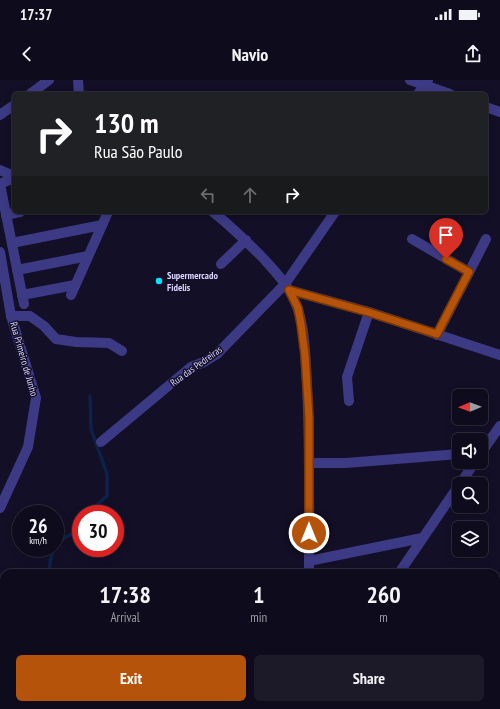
<!DOCTYPE html>
<html lang="en">
<head>
<meta charset="utf-8">
<style>
  body { margin:0; font-family:"PT Sans Narrow",sans-serif; background:#1c1929; color:#f1f3f6; height:100vh; display:flex; flex-direction:column; font-size:15px; white-space:nowrap }
  * { box-sizing:border-box; margin:0 }
  p { font-size:13px; color:#9b9ba3 }
  .icon { flex:none; width:22px; height:22px; fill:none; stroke:currentColor; stroke-width:2; stroke-linecap:round; stroke-linejoin:round }
  .map { position:relative; flex:1; overflow:hidden }
  .side { position:absolute; left:0px; top:489px; width:500px; height:140px; display:flex; flex-direction:column; background:#0e0b1c; border-radius:12px 12px 0 0; box-shadow:0 2px 10px #0003,0 0 0 1px #2e2b3b }
  .side>* { flex:none }
  .guide { position:absolute; left:12px; top:12px; width:476px; height:122px; border-radius:6px; box-shadow:0 2px 10px #0003,0 0 0 1px #2e2b3b; background:#202124; color:#fff; overflow:hidden }
  .needle { width:26px; rotate:269deg }
  .buttons { position:absolute; left:452px; top:309px; display:grid; gap:8px }
  .buttons a { display:grid; place-items:center; width:36px; height:36px; border-radius:6px; background:#0e0b1c; box-shadow:0 2px 10px #0003,0 0 0 1px #2e2b3b; font-size:20px }
  .speed { position:absolute; left:12px; top:425px; display:flex; gap:8px; font-size:20px; font-weight:700; text-align:center }
  .speed>* { display:grid; place-content:center; width:52px; height:52px; border-radius:50%; background:#0e0b1c; box-shadow:0 2px 10px #0003,0 0 0 1px #2e2b3b; line-height:1 }
  .speed small { font-size:10px; font-weight:400 }
  .speed .limit { border:6px solid #d22; background:#fff; color:#111 }
  .pin { position:absolute; display:grid; place-items:center; width:34px; height:34px; color:#fff; margin:-41px -17px; border-radius:50% 50% 50% 0; rotate:-45deg; box-shadow:0 0 4px #0007 }
  .pin .icon { rotate:45deg }
  .me { position:absolute; width:44px; margin:-22px; rotate:0deg; stroke-linejoin:round; filter:drop-shadow(0 0 3px #0008) }
  .turn { display:flex; align-items:center; gap:14px; height:84px; padding:0 16px; font-size:18px }
  .turn .icon { width:52px; height:52px; stroke-width:2.5 }
  .turn b { display:block; font-size:28px; line-height:34px }
  .lanes { display:flex; align-items:center; height:38px; padding:0 16px; background:#0003; justify-content:center; gap:20px; direction:ltr }
  .lanes .off { opacity:.35 }
  .eta { display:flex; justify-content:space-evenly; align-items:center; height:68px; text-align:center }
  .eta b { font-size:24px; font-weight:700; line-height:28px }
  .action { display:flex; gap:8px; margin-top:auto; padding:8px 16px }
  .action a { flex:1; height:46px; border-radius:6px; background:#b45309; color:#fff; font-size:16px; font-weight:700; line-height:46px; text-align:center }
  .action a+a { background:#1c1929; color:#f1f3f6 }
  .status { display:flex; justify-content:space-between; align-items:center; height:28px; padding:0 20px; background:#0e0b1c; direction:ltr }
  .status svg { height:11px; fill:currentColor }
  header { display:flex; justify-content:space-between; align-items:center; height:52px; padding:0 16px; background:#0e0b1c; font-size:18px; font-weight:700 }
  .map>svg:first-child { display:block }
  .lines { fill:none; stroke-linecap:round; stroke-linejoin:round }
  .stream { stroke:#0c2248; stroke-width:3.5 }
  .minor { stroke:#3d3a85; stroke-width:10 }
  .route-casing { stroke:#753606; stroke-width:10 }
  .route { stroke:#b45309; stroke-width:7 }
  .poi-dot { fill:#00e5ff; stroke:#130f26; stroke-width:1.5 }
  .labels { text-anchor:middle; dominant-baseline:central; stroke-width:3; stroke-linejoin:round; paint-order:stroke }
  .poi-label { font-size:10px; font-weight:bold; fill:#d9d4ff; stroke:#130f26; text-anchor:start }
  .street-label { font-size:10px; fill:#d9d4ff; stroke:#130f26 }
</style>
</head>
<body>
<div class="status"><b>17:37</b><svg viewBox="0 0 49 12"><path d="M0 12V9h3v3zM5 12V6h3v6zM10 12V3h3v9zM15 12V0h3v12zM26 1h20v11H26zM47 4h2v5h-2z"/></svg></div>
<header><svg class="icon" aria-label="back" viewBox="0 0 24 24"><path d="M15 5l-7 7 7 7"/></svg>Navio<svg class="icon" aria-label="share" viewBox="0 0 24 24"><path d="M12 15V3M7 8l5-5 5 5M5 13v7h14v-7"/></svg></header>
<div class="map">
<svg width="500" height="629" viewBox="0 0 500 629">
  <rect width="100%" height="100%" fill="#130f26"/>
  <g class="lines">
    <g class="stream">
      <path d="M90,316L91,349L107,394V416L94,427L90,434"/>
      <path d="M50,493C49,481 52,468 62,460C67,455 76,453 81,447"/>
      <path d="M43,629L47,625"/>
    </g>
    <g class="minor">
      <path d="M78,0L79,14"/>
      <path d="M410,0L450,14"/>
      <path d="M30,14L49,0"/>
      <path d="M418,14L428,0"/>
      <path d="M486,27L500,32"/>
      <path d="M0,35L14,25"/>
      <path d="M0,90L14,96"/>
      <path d="M14,98L0,104L24,224"/>
      <path d="M213,132C231,146 246,161 262,177C271,187 282,198 289,210C306,237 305,274 307,304C310,367 309,430 309,493"/>
      <path d="M6,135L20,132"/>
      <path d="M412,159L469,192"/>
      <path d="M12,163L102,145"/>
      <path d="M0,172L11,236L36,318L28,367L0,428"/>
      <path d="M221,184L246,160"/>
      <path d="M17,190L88,176"/>
      <path d="M289,210L369,232L500,275"/>
      <path d="M22,215L75,205"/>
      <path d="M71,215L108,132"/>
      <path d="M11,236H30L44,246L56,259L76,262L109,263L122,271"/>
      <path d="M437,255L486,159"/>
      <path d="M349,321L347,297L369,232"/>
      <path d="M101,362L191,287L204,282L217,274L285,204L335,132"/>
      <path d="M481,373L500,346"/>
      <path d="M309,383H346L459,374"/>
      <path d="M460,404L475,382"/>
      <path d="M309,481L422,458"/>
      <path d="M399,493L459,405"/>
      <path d="M0,511L4,541"/>
      <path d="M496,534L500,533"/>
      <path d="M0,554H4"/>
      <path d="M0,600L4,592"/>
      <path d="M496,612L500,609"/>
      <path d="M311,625V629"/>
      <path d="M445,625L447,629"/>
      <path d="M462,629L470,625"/>
    </g>
  </g>
  <g class="lines">
    <g class="route-casing">
      <path id="route" d="M309,453V338L305,275L301,244L298,228L289,210L368,232L437,254L469,192L446,179"/>
    </g>
    <use href="#route" class="route"/>
  </g>
  <circle class="poi-dot" cx="159" cy="201" r="4"/>
  <g class="labels">
    <g class="poi-label">
      <text x="167" y="195">Supermercado<tspan x="167" dy="12">Fidelis</tspan></text>
    </g>
    <g class="street-label">
      <text transform="translate(24 279) rotate(74)">Rua Primeiro de Junho</text>
      <text transform="translate(196 286) rotate(-36)">Rua das Pedreiras</text>
    </g>
  </g>
</svg>
<div class="buttons">
<a><svg class="needle" viewBox="-14 -14 28 28"><path d="M0-13l5 13h-10z" fill="#e53935"/><path d="M0 13l5-13h-10z" fill="#9b9ba3"/></svg></a>
<a><svg class="icon" aria-label="sound" viewBox="0 0 24 24"><path d="M4 9h4l5-4v14l-5-4H4zM17 9q2 3 0 6"/></svg></a>
<a><svg class="icon" aria-label="search" viewBox="0 0 24 24"><circle cx="10" cy="10" r="6"/><path d="M15 15l6 6"/></svg></a>
<a><svg class="icon" aria-label="layers" viewBox="0 0 24 24"><path d="M12 4l9 5-9 5-9-5zM3 14l9 5 9-5"/></svg></a>
</div>
<div class="speed"><div>26<small>km/h</small></div><div class="limit">30</div></div>
<div class="pin" style="left:446px;top:179px;background:#d93025"><svg class="icon" aria-label="arrive" viewBox="0 0 24 24"><path d="M6 21V4h12l-3 4 3 4H6"/></svg></div>
<svg class="me" style="left:309px;top:453px" viewBox="-20 -20 40 40"><circle r="17" fill="#b45309" stroke="#fff" stroke-width="3"/><path d="M0-11L8 9 0 5-8 9z" fill="#fff"/></svg>
<div class="guide">
<div class="turn"><svg class="icon" aria-label="right" viewBox="0 0 24 24"><path d="M7 20v-9h11M14 6l5 5-5 5"/></svg><div><b>130 m</b>Rua São Paulo</div></div>
<div class="lanes"><svg class="icon off" aria-label="left" viewBox="0 0 24 24"><path d="M17 20v-9H6M10 6l-5 5 5 5"/></svg><svg class="icon off" aria-label="ahead" viewBox="0 0 24 24"><path d="M12 20V5M6 11l6-6 6 6"/></svg><svg class="icon" aria-label="right" viewBox="0 0 24 24"><path d="M7 20v-9h11M14 6l5 5-5 5"/></svg></div>
</div>
<section class="side">
<div class="eta">
<div><b>17:38</b><p>Arrival</p></div>
<div><b>1</b><p>min</p></div>
<div><b>260</b><p>m</p></div>
</div>
<div class="action"><a>Exit</a><a>Share</a></div>
</section>
</div>
</body>
</html>
